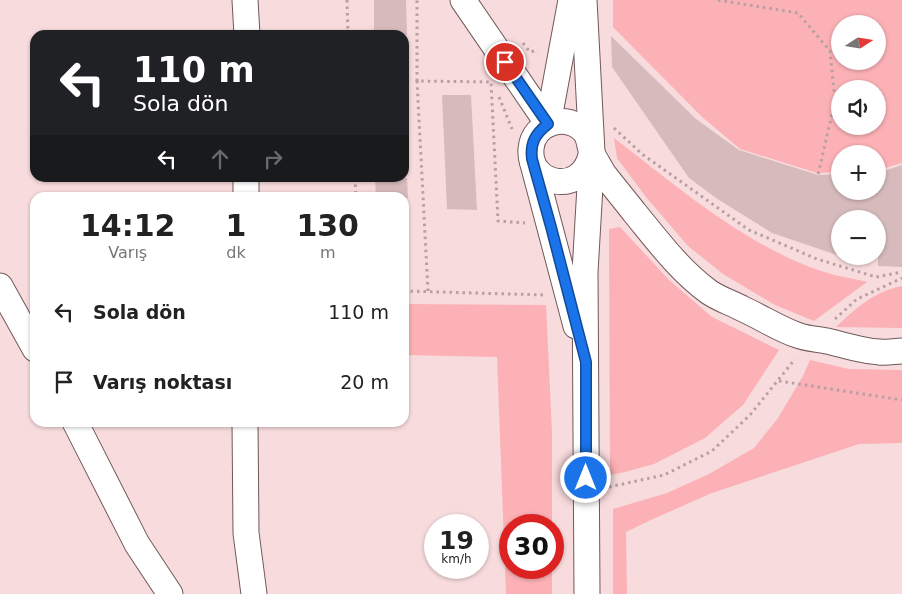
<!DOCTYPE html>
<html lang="tr">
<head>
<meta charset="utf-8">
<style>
  body { margin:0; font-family:"DejaVu Sans",sans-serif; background:#f6f6f6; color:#222; height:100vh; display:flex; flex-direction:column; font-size:19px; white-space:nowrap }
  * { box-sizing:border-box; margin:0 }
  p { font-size:16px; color:#767676 }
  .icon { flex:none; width:28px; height:28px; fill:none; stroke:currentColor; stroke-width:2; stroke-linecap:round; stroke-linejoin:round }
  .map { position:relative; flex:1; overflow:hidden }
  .side { position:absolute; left:30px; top:192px; width:379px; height:235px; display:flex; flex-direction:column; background:#fff; border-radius:15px; box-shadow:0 1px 4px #0004 }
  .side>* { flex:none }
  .hud { position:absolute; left:30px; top:30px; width:379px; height:152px; border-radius:15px; box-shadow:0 1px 4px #0004; background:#202124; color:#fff; overflow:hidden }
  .needle { width:32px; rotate:78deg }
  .buttons { position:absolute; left:831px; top:15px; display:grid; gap:10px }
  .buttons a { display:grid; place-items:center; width:55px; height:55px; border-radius:50%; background:#fff; box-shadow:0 1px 4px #0004; font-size:25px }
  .speed { position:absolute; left:424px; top:514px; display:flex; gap:10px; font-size:25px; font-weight:700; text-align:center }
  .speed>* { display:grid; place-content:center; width:65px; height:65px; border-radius:50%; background:#fff; box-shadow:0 1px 4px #0004; line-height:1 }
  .speed small { font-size:12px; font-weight:400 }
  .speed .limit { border:8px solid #d22; background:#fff; color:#111 }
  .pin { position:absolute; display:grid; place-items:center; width:42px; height:42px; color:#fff; margin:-21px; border:2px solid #fff; border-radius:50%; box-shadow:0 1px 5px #0007 }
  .me { position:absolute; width:55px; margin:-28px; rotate:0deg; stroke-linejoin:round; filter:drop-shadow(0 0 4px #0008) }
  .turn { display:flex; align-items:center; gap:18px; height:105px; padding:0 20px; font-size:22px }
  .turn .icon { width:65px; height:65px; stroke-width:2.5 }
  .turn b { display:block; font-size:35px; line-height:42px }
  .lanes { display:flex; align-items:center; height:48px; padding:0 20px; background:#0003; justify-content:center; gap:25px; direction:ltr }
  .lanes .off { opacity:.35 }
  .eta { display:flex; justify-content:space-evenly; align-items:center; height:85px; text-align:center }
  .eta b { font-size:30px; font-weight:700; line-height:35px }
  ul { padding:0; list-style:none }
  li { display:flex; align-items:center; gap:15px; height:70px; padding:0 20px }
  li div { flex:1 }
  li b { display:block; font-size:19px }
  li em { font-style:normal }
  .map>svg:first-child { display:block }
  .green { fill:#fbb1b6; fill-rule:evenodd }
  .building { fill:#d7bbbc }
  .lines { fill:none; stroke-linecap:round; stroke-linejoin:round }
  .minor-casing { stroke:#715859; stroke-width:27 }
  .path { stroke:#b7a0a2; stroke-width:3; stroke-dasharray:2.5 4; stroke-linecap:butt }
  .minor { stroke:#fff; stroke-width:25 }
  .route-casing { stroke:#114b97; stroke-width:12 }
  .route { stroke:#1a73e8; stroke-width:9 }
</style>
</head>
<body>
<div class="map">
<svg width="902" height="594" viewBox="0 0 902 594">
  <rect width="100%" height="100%" fill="#f8dbdd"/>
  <g class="green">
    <path d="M613,0H902V163L878,170V154H840V172L817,173L740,149L701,116L613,27ZM840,24H878V61H840ZM840,89H878V126H840Z"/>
    <path d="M614,138C678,187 742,243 818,270C834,276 851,278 867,282L814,321L775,305L723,274L688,246L646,197L617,158Z"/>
    <path d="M620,227L669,280L712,317L779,350L743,405L705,438L654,464L625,472L610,475L609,229Z"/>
    <path d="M902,286V328L836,327C856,308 875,291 902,286Z"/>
    <path d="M404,304L546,305L552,432V525H510V568H552V594H506L497,357L404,355Z"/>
    <path d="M810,360L849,369L902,370V443L859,444L712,493L655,518L626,532L627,594H613V509L667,493L709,474L754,448L778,418L803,376Z"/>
  </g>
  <g class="building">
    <path d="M374,0H406L407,35H374Z"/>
    <path d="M611,36L696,119L739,150L818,175L840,174V191H878V173L902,165V267L878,266V219H840V256L772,233L716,198L689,178L612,67Z"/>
    <path d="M442,95H471L477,210L447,209Z"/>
    <path d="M375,178H407L408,198H376Z"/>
  </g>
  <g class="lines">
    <g class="minor-casing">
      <g id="minor">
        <path d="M245,0L247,35"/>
        <path d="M463,0L548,124"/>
        <path d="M584,0L592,152L585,272L587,594"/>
        <path d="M548,124L571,0"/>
        <path d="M591,155C582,196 528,186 531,149C533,122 567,112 585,132C590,139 589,146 592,153C595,160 600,167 603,173C613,186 624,199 634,212C657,240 679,270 709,292C719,299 732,303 743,309C761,317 779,329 797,335C807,339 818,339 827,341C844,345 862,351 879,352C887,353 895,351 902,351"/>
        <path d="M533,164L576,326"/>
        <path d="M246,198V178"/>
        <path d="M0,286L35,349"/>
        <path d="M75,422L137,544L170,594"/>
        <path d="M245,422L246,533L254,594"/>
      </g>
    </g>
    <g class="path">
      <path d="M347,0L348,35"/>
      <path d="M718,0L798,13L830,51L835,101L818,175"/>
      <path d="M523,43L530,52L538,50"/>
      <path d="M417,81V0"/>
      <path d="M499,97L512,129"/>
      <path d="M614,128L642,154L749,230L817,259L876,277L902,272"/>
      <path d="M355,178L356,198"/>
      <path d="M404,291L546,295"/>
      <path d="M428,291L417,81L491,82L498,221L525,223"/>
      <path d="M835,319L857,299L902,278"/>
      <path d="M779,381L902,400"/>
      <path d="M609,487L664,475L712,451L750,415L795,359"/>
    </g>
    <use href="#minor" class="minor"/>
  </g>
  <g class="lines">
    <g class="route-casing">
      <path id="route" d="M505,62L548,124C535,134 530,143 532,159L551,227L586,362V478"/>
    </g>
    <use href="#route" class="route"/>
  </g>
</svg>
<div class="buttons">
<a><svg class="needle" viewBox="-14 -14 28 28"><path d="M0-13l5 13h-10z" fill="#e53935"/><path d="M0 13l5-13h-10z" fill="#767676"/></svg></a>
<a><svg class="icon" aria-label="sound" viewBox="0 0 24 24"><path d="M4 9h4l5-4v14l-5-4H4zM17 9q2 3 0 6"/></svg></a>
<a>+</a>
<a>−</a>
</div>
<div class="speed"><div>19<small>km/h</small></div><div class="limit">30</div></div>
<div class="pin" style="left:505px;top:62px;background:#d93025"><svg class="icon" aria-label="arrive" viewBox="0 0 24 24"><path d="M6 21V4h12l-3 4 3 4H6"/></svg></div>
<svg class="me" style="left:586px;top:478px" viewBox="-20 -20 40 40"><circle r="17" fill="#1a73e8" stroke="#fff" stroke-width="3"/><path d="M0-11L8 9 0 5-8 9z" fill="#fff"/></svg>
<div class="hud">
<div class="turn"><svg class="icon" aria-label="left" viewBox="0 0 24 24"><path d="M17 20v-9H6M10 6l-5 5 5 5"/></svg><div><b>110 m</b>Sola dön</div></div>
<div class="lanes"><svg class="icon" aria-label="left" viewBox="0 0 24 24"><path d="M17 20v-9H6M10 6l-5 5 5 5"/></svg><svg class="icon off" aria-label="ahead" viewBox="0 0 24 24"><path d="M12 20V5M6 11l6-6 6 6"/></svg><svg class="icon off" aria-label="right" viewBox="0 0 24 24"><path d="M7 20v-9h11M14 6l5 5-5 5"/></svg></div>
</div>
<section class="side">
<div class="eta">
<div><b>14:12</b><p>Varış</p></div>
<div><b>1</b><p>dk</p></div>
<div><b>130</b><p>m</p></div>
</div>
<ul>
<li><svg class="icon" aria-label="left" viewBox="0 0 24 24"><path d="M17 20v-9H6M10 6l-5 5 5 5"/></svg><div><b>Sola dön</b></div><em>110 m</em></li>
<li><svg class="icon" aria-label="arrive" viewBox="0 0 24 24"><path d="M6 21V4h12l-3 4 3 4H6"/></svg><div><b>Varış noktası</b></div><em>20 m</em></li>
</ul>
</section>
</div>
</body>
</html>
